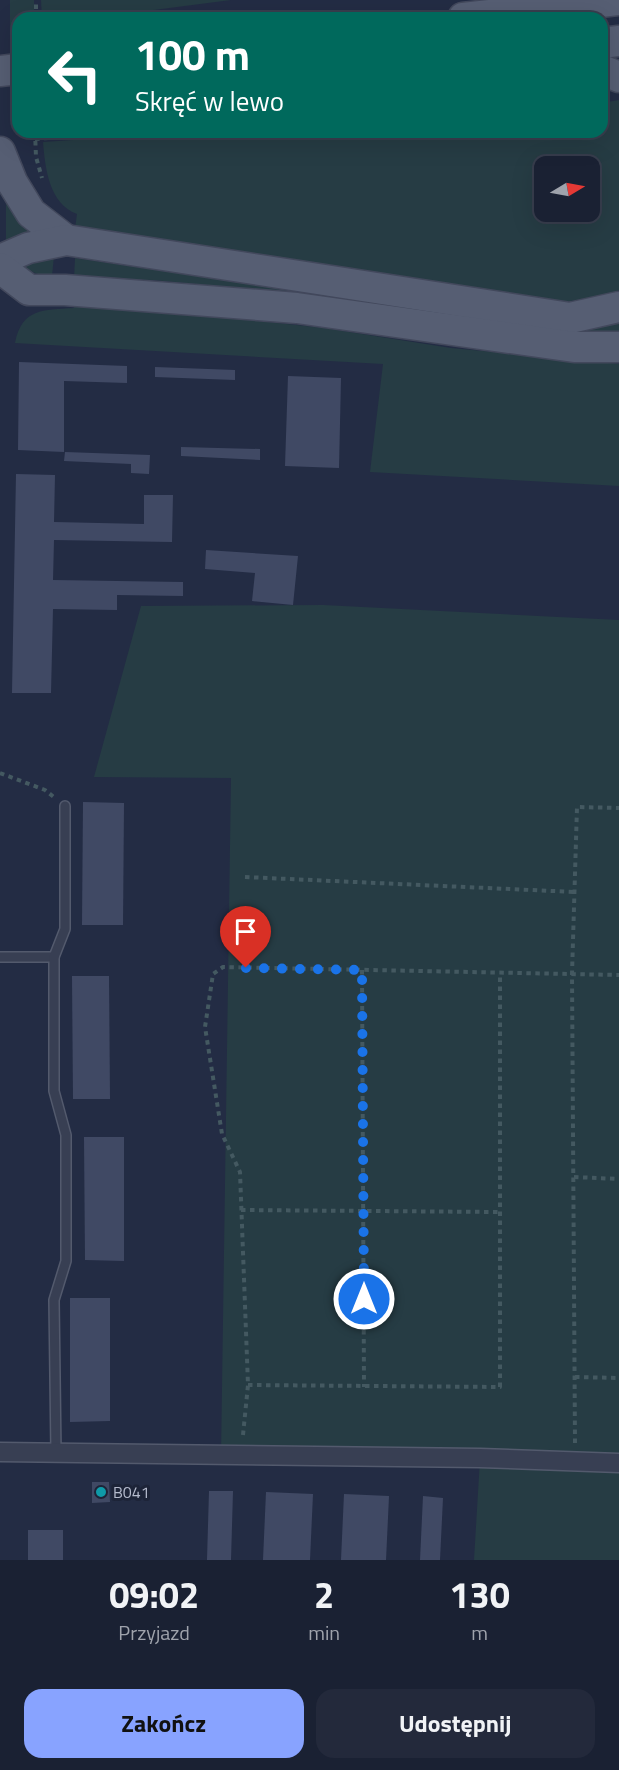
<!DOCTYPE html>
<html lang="pl">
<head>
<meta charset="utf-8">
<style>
  body { margin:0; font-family:"Titillium Web",sans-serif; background:#23293b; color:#f1f3f6; height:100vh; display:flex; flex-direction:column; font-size:22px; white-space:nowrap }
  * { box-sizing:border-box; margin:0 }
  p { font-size:20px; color:#9fa3ac }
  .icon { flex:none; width:33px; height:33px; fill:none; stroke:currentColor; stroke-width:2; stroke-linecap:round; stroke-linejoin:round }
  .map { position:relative; height:1560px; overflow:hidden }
  .drawer { display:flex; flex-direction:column; background:#1a2133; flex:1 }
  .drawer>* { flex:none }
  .hud { position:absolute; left:12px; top:12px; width:596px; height:126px; border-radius:18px; box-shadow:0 6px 24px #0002,0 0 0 2px #383e4e; background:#00695c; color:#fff; overflow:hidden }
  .needle { width:39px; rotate:80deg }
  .fabs { position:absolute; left:534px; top:156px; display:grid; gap:12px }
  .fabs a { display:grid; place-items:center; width:66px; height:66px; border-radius:12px; background:#1a2133; box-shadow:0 6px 24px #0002,0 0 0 2px #383e4e; font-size:30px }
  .pin { position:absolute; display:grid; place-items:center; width:51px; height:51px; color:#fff; margin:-62px -26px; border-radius:50% 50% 50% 0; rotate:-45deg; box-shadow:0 0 6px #0007 }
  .pin .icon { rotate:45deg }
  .me { position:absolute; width:66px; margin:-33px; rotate:0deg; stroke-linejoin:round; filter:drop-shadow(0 0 4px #0008) }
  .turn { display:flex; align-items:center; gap:21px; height:126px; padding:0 24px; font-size:27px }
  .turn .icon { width:78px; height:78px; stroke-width:2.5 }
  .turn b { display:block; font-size:42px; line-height:51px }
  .eta { display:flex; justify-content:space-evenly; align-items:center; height:102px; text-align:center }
  .eta b { font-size:36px; font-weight:700; line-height:42px }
  .action { display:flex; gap:12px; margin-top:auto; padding:12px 24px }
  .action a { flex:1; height:69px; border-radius:18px; background:#88a3ff; color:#111; font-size:24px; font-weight:700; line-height:69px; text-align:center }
  .action a+a { background:#23293b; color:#f1f3f6 }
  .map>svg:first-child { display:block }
  .green { fill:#263c44; fill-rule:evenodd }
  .building { fill:#404964 }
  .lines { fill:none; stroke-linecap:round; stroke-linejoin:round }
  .lane-casing { stroke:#535a6d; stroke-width:12 }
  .street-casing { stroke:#535a6d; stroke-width:21 }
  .primary-casing { stroke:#42485c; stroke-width:33 }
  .path { stroke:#445961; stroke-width:4; stroke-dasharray:4.5 4.5; stroke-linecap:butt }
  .lane { stroke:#383f53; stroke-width:9 }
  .street { stroke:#383f53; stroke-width:18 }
  .primary { stroke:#565e73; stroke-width:30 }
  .route { stroke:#1a73e8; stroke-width:10; stroke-dasharray:0 18 }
  .culture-dot { fill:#0f9aa8; stroke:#1d2438; stroke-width:2 }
  .labels { text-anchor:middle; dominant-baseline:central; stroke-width:6; stroke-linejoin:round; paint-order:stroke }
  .poi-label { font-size:16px; fill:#b5bbcd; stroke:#1d2438; text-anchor:start }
</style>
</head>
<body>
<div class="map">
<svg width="619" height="1560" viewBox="0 0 619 1560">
  <rect width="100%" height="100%" fill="#232c44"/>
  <g class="green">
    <path d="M10,0H34V18H18V42L10,43Z"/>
    <path d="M41,0H231L92,18H42Z"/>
    <path d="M619,100V290L608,296L556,303L75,229L77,214C49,204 45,167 43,142L190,132H602V103ZM544,166H590V212H544Z"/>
    <path d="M8,202L40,231L6,240V204Z"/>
    <path d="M54,256L52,276H43L20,267V261Z"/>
    <path d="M75,258L377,303L619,318V334L588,336L230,287L153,280L74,279Z"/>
    <path d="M74,301L324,328L451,348L619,364V486L370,472L383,364L15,343C22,308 43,310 74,308Z"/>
    <path d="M323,605L619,620V1560H474L480,1459L221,1455L231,778L94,777L141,606Z"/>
  </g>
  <g class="building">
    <path d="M19,362L127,366V383L64,381V452L18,450Z"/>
    <path d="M155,367L235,370V380L155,377Z"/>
    <path d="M288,376L341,378L339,468L285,466Z"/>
    <path d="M181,447L260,449V460L181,456Z"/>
    <path d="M65,452L150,455L149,474L131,473V464L64,461Z"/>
    <path d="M16,474L55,475L54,522L144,524V495H173L172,542L54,540L53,580L183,582V596L117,595V610L53,609L51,693H12Z"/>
    <path d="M206,550L298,556L293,605L252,601L255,573L205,569Z"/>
    <path d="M83,802L124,803L123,925H82Z"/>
    <path d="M72,976H109L110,1099H73Z"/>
    <path d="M84,1137H124V1261L85,1260Z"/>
    <path d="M70,1298H110V1421L70,1422Z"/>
    <path d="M92,1482H109L110,1502L92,1503Z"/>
    <path d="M209,1491H233L231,1560H207Z"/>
    <path d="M266,1492L313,1494L310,1560H263Z"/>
    <path d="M344,1494L389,1496L386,1560H341Z"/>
    <path d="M423,1496L443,1498L440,1560H420Z"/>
    <rect x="28" y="1530" width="35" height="30"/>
  </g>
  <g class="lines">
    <g class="lane-casing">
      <g id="lane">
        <path d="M0,957H54"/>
        <path d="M56,1453L54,1300L66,1261V1135L54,1091V957L65,929V806"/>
      </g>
    </g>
    <g class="street-casing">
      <path id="street" d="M0,1452L480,1458L619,1463"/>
    </g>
    <g class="primary-casing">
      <g id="primary">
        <path d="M463,18L619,0"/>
        <path d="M602,43L619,41"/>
        <path d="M602,70L619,77"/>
        <path d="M0,71L18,69"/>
        <path d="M0,152L12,182L31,213L66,240"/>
        <path d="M0,260L28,248L66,240L570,318L619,307"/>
        <path d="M0,268L29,290H65L297,308L574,347H619"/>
      </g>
    </g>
    <g class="path">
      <path d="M36,18V0"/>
      <path d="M125,18L152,16L173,17"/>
      <path d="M35,132L36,157L42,178"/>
      <path d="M35,139L125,132"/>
      <path d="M0,773L45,790L55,798"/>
      <path d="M245,877L575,892"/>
      <path d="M362,970L364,1387"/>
      <path d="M574,1177L619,1179"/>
      <path d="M241,1210L499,1212"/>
      <path d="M575,1377L619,1378"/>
      <path d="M248,1385L500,1387V973"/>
      <path d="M243,1435L248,1385L240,1172L222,1134L205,1027L213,974L223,967L619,975"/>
      <path d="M575,1443L572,974L577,807L619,808"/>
    </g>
    <use href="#lane" class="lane"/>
    <use href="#street" class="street"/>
    <use href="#primary" class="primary"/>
  </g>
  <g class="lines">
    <path class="route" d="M246,968L362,970L364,1299"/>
  </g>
  <circle class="culture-dot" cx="101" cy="1492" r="6"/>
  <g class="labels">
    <g class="poi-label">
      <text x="113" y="1492">B041</text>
    </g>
  </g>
</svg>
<div class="fabs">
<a><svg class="needle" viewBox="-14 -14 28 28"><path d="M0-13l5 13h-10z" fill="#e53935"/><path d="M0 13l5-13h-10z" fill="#9fa3ac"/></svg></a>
</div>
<div class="pin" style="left:246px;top:968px;background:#d93025"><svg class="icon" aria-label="arrive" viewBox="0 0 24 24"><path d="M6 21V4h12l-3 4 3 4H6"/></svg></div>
<svg class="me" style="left:364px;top:1299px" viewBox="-20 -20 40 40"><circle r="17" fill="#1a73e8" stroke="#fff" stroke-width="3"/><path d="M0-11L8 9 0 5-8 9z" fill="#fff"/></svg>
<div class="hud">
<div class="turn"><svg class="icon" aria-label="left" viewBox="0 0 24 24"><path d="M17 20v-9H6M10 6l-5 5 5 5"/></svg><div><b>100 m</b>Skręć w lewo</div></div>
</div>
</div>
<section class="drawer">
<div class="eta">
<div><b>09:02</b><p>Przyjazd</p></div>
<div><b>2</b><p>min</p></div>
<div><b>130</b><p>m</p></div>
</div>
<div class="action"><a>Zakończ</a><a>Udostępnij</a></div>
</section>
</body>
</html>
